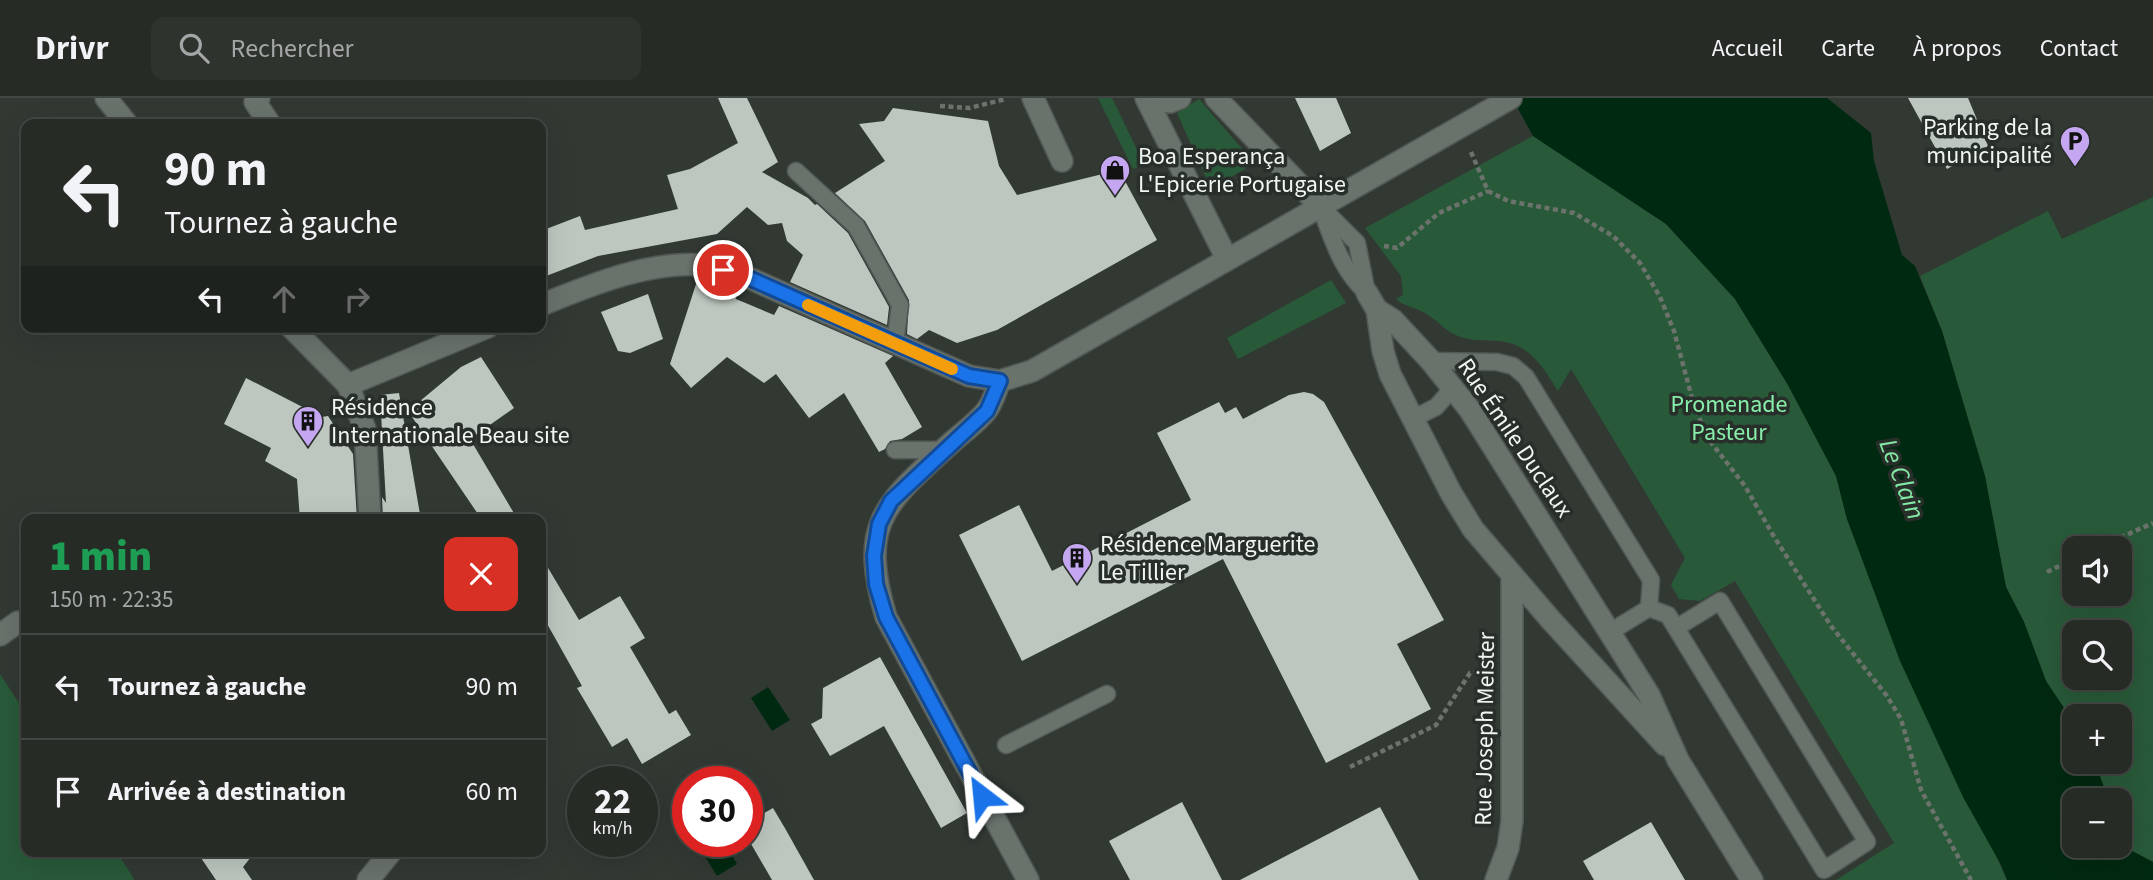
<!DOCTYPE html>
<html lang="fr">
<head>
<meta charset="utf-8">
<style>
  body { margin:0; font-family:"Source Sans 3",sans-serif; background:#2e332e; color:#f1f3f6; height:100vh; display:flex; flex-direction:column; font-size:26px; white-space:nowrap }
  * { box-sizing:border-box; margin:0 }
  p { font-size:23px; color:#a4a7a7 }
  .icon { flex:none; width:38px; height:38px; fill:none; stroke:currentColor; stroke-width:2; stroke-linecap:round; stroke-linejoin:round }
  .map { position:relative; flex:1; overflow:hidden }
  .side { position:absolute; left:21px; top:416px; width:525px; height:343px; display:flex; flex-direction:column; background:#262b26; border-radius:14px; box-shadow:0 7px 28px #0002,0 0 0 2px #424743 }
  .side>* { flex:none }
  .banner { position:absolute; left:21px; top:21px; width:525px; height:214px; border-radius:14px; box-shadow:0 7px 28px #0002,0 0 0 2px #424743; background:#262b26; color:#f1f3f6; overflow:hidden }
  .tools { position:absolute; left:2062px; top:438px; display:grid; gap:14px }
  .tools a { display:grid; place-items:center; width:70px; height:70px; border-radius:14px; background:#262b26; box-shadow:0 7px 28px #0002,0 0 0 2px #424743; font-size:35px }
  .speed { position:absolute; left:567px; top:668px; display:flex; gap:14px; font-size:35px; font-weight:700; text-align:center }
  .speed>* { display:grid; place-content:center; width:91px; height:91px; border-radius:50%; background:#262b26; box-shadow:0 7px 28px #0002,0 0 0 2px #424743; line-height:1 }
  .speed small { font-size:18px; font-weight:400 }
  .speed .limit { border:10px solid #d22; background:#fff; color:#111 }
  .pin { position:absolute; display:grid; place-items:center; width:60px; height:60px; color:#fff; margin:-30px; border:4px solid #fff; border-radius:50%; box-shadow:0 2px 7px #0007 }
  .me { position:absolute; width:77px; margin:-38px; rotate:331deg; stroke-linejoin:round; filter:drop-shadow(0 0 5px #0008) }
  .turn { display:flex; align-items:center; gap:24px; height:147px; padding:0 28px; font-size:32px }
  .turn .icon { width:91px; height:91px; stroke-width:2.5 }
  .turn b { display:block; font-size:49px; line-height:60px }
  .lanes { display:flex; align-items:center; height:66px; padding:0 28px; background:#0003; justify-content:center; gap:35px; direction:ltr }
  .lanes .off { opacity:.35 }
  .round { display:grid; place-items:center; flex:none; width:74px; height:74px; border-radius:14px; background:#2e332e }
  .head { display:flex; align-items:center; justify-content:space-between; height:119px; padding:0 28px }
  h1 { font-size:42px; font-weight:800; line-height:52px; color:#1e9e55 }
  ul { padding:0; list-style:none }
  li { display:flex; align-items:center; gap:21px; height:105px; padding:0 28px; border-top:2px solid #424743 }
  li div { flex:1 }
  li b { display:block; font-size:26px }
  li em { font-style:normal }
  header { display:flex; align-items:center; gap:42px; box-sizing:border-box; height:98px; padding:0 35px; background:#262b26; border-bottom:2px solid #424743 }
  header strong { font-size:33px }
  nav { display:flex; gap:38px; margin-inline-start:auto; font-size:24px }
  .search { width:490px; height:63px; background:#2e332e; display:flex; align-items:center; gap:18px; box-sizing:border-box; padding:0 24px; border-radius:14px; color:#a4a7a7; font-size:26px }
  .map>svg:first-child { display:block }
  .green { fill:#285a39; fill-rule:evenodd }
  .water { fill:#002911 }
  .building { fill:#bdc6bf }
  .lines { fill:none; stroke-linecap:round; stroke-linejoin:round }
  .lane-casing { stroke:#525853; stroke-width:19 }
  .street-casing { stroke:#525853; stroke-width:24 }
  .secondary-casing { stroke:#525853; stroke-width:24 }
  .path { stroke:#6c736d; stroke-width:4.5; stroke-dasharray:5 3.5; stroke-linecap:butt }
  .lane { stroke:#6a726c; stroke-width:16 }
  .street { stroke:#6a726c; stroke-width:21 }
  .secondary { stroke:#6a726c; stroke-width:21 }
  .route-casing { stroke:#114b97; stroke-width:18 }
  .route { stroke:#1a73e8; stroke-width:12 }
  .slow { stroke:#f59e0b; stroke-width:12 }
  .labels { text-anchor:middle; dominant-baseline:central; stroke-width:7; stroke-linejoin:round; paint-order:stroke }
  .poi-label { font-size:24px; fill:#f1f6f2; stroke:#282e29; text-anchor:start }
  .park-label { font-size:24px; fill:#88efaa; stroke:#282e29 }
  .street-label { font-size:24px; fill:#f1f6f2; stroke:#282e29 }
  .water-label { font-size:26px; font-style:italic; fill:#82e9a4; stroke:#282e29 }
</style>
</head>
<body>
<header>
<strong>Drivr</strong>
<div class="search"><svg class="icon" aria-label="search" viewBox="0 0 24 24"><circle cx="10" cy="10" r="6"/><path d="M15 15l6 6"/></svg>Rechercher</div>
<nav><a>Accueil</a><a>Carte</a><a>À propos</a><a>Contact</a></nav>
</header>
<div class="map">
<svg width="2153" height="782" viewBox="0 0 2153 782">
  <rect width="100%" height="100%" fill="#323933"/>
  <g class="green">
    <path d="M1098,0H1112L1144,66L1133,71Z"/>
    <path d="M1199,1L1244,53L1248,69L1211,91L1177,15Z"/>
    <path d="M1533,38L1666,126L1735,201L1788,287L1836,378L1847,421L1868,475L2007,782H1836L1894,745L1735,483L1700,503L1679,501L1671,487L1685,460L1571,271L1558,293C1543,269 1530,246 1499,243C1486,242 1472,243 1461,239C1446,235 1438,222 1425,215C1415,209 1405,209 1396,201L1403,197L1401,178L1365,130Z"/>
    <path d="M2153,99V764L2119,746V702H2107L2094,663H2119V618H2074V625L2046,583L2024,524L2006,489L1985,378L1942,233L1920,178L2048,113L2062,141ZM2074,450H2119V495H2074ZM2074,534H2119V579H2074Z"/>
    <path d="M1331,182L1346,205L1238,261L1227,240Z"/>
    <path d="M0,576L26,616V754H117L134,781L132,782H0Z"/>
  </g>
  <g class="water">
    <path d="M1512,0H1827L1871,35L1874,63L1902,157L1915,168L1942,233L1985,378L2006,489L2024,524L2046,583L2074,625V663H2094L2108,699L2107,702H2074V747L2119,746L2153,764V782H2007L2000,765L1963,699L1900,563L1847,421L1836,378L1788,287L1735,201L1666,126L1533,38Z"/>
    <path d="M768,589L790,622L772,633L751,600Z"/>
    <path d="M696,744H724L737,766L717,778Z"/>
  </g>
  <g class="building">
    <path d="M718,0H747L778,64L762,74L808,100L815,107L817,106L848,135L889,209L887,227L790,184L803,157L787,143L782,125L768,127L747,109L717,136L598,158L541,180V133L580,118L585,132L678,111L667,77L690,71L738,45Z"/>
    <path d="M1295,0H1336L1351,35L1320,53Z"/>
    <path d="M1908,0H1968L1988,48L1947,71Z"/>
    <path d="M893,10L988,23L999,68L1017,97L1119,72L1157,142L997,232L957,245L929,232L917,241L907,236L909,202L865,123L835,95L885,63L859,26L884,23Z"/>
    <path d="M698,180L732,187L736,201L774,217L779,208L893,258L885,265L922,329L902,341L890,343L885,351L879,354L844,295L809,320L776,276L764,285L727,259L691,290L670,266Z"/>
    <path d="M648,196L663,241L630,255L618,253L601,214Z"/>
    <path d="M481,259L514,310L470,341L518,422H482L408,313L461,269Z"/>
    <path d="M246,280L322,319L328,318L353,356L357,422H300L297,381L265,363L271,350L224,326Z"/>
    <path d="M1304,294L1313,296L1324,304L1444,522L1397,546L1431,611L1326,665L1223,461L1022,563L959,437L1019,407L1052,473L1191,402L1157,335L1219,304L1225,315L1236,309L1243,321L1289,297Z"/>
    <path d="M399,295L421,422H383L382,399L386,405L380,297Z"/>
    <path d="M541,458L579,522L620,498L645,540L630,549L669,616L676,612L691,637L642,666L627,640L612,649L577,590L582,588L541,515Z"/>
    <path d="M880,559L967,715L941,730L884,628L830,658L811,626L822,620L823,590Z"/>
    <path d="M1182,704L1222,782H1130L1109,743Z"/>
    <path d="M1380,709L1419,782H1240Z"/>
    <path d="M773,710L786,732L814,782H772L747,739V725Z"/>
    <path d="M1651,724L1685,782H1594L1583,763Z"/>
    <path d="M197,754H255L243,769L252,782H216Z"/>
  </g>
  <g class="lines">
    <g class="lane-casing">
      <g id="lane">
        <path d="M796,73L856,128L900,207L895,246"/>
        <path d="M1320,108L1357,145L1367,195"/>
        <path d="M1322,113C1333,143 1342,173 1367,195"/>
        <path d="M1431,263L1497,264L1513,268L1526,279L1651,482L1649,510"/>
        <path d="M1412,321L1436,309L1453,290"/>
        <path d="M895,352H944"/>
        <path d="M1649,510L1668,517L1824,772L1867,744L1720,503L1676,530"/>
        <path d="M1610,534L1649,510"/>
        <path d="M1006,647L1107,596"/>
      </g>
    </g>
    <g class="street-casing">
      <g id="street">
        <path d="M259,0L255,4L270,26"/>
        <path d="M1033,0L1062,63"/>
        <path d="M1147,1L1170,4L1180,0"/>
        <path d="M1367,195L1377,212L1383,253L1390,276L1451,395L1473,431L1550,521L1665,647"/>
        <path d="M1377,212L1393,222L1431,263L1470,312L1649,597L1678,662L1752,782"/>
        <path d="M1000,283C996,292 993,304 987,312C978,324 962,335 951,345C885,406 858,424 886,519L1028,782"/>
        <path d="M348,287L365,331L370,422"/>
        <path d="M0,537L18,524"/>
        <path d="M368,782L391,754"/>
        <path d="M1496,782L1508,750L1512,723V478"/>
      </g>
    </g>
    <g class="secondary-casing">
      <g id="secondary">
        <path d="M106,0L127,26"/>
        <path d="M1146,0L1227,161"/>
        <path d="M1216,0L1320,108"/>
        <path d="M541,207C591,187 647,163 703,167C715,168 728,173 740,176L969,278L1000,283L1032,273L1511,0"/>
        <path d="M291,229L348,287L488,229"/>
      </g>
    </g>
    <g class="path">
      <path d="M940,8L969,10L1006,1"/>
      <path d="M1471,54L1488,93L1508,103L1574,115L1613,138L1640,165L1660,199L1674,233L1692,300L1706,338L1745,388L1773,437L1831,528L1887,598L1901,621L1921,692L1971,782"/>
      <path d="M1223,94L1252,78"/>
      <path d="M1384,148L1397,150L1439,115L1488,93"/>
      <path d="M2097,450L2153,425"/>
      <path d="M2047,474L2074,461"/>
      <path d="M1350,669L1436,627L1470,575L1486,573"/>
    </g>
    <use href="#lane" class="lane"/>
    <use href="#street" class="street"/>
    <use href="#secondary" class="secondary"/>
  </g>
  <g class="lines">
    <g class="route-casing">
      <path id="route" d="M723,172L740,176L969,278L1000,283L987,313L891,403L879,426L874,458L876,486L886,519L982,698"/>
    </g>
    <use href="#route" class="route"/>
    <path class="slow" d="M808,207L952,271"/>
  </g>
  <defs>
    <g id="parking-pin" transform="scale(1.575)"><path d="M0 17L-7.5 6A9.5 9.5 0 1 1 7.5 6Z" fill="#c5a6f0" stroke="#282e29"/><path d="M-3.5-5.5H1a3.5 3.5 0 0 1 0 7H-1V5.5H-3.5ZM-1-3.4V-.6H.8a1.4 1.4 0 0 0 0-2.8Z" fill="#111"/></g>
    <g id="shop-pin" transform="scale(1.575)"><path d="M0 17L-7.5 6A9.5 9.5 0 1 1 7.5 6Z" fill="#c5a6f0" stroke="#282e29"/><path d="M-5-2.5h2.3a2.7 3.5 0 0 1 5.4 0H5L5.5 6h-11ZM-1.5-2.5h3a1.5 2.3 0 0 0-3 0Z" fill="#111"/></g>
    <g id="building-pin" transform="scale(1.575)"><path d="M0 17L-7.5 6A9.5 9.5 0 1 1 7.5 6Z" fill="#c5a6f0" stroke="#282e29"/><path d="M-4-6H4V6H1V3H-1V6H-4ZM-2.5-4.3h1.7v1.8h-1.7ZM.8-4.3h1.7v1.8H.8ZM-2.5-1h1.7V.8h-1.7ZM.8-1h1.7V.8H.8Z" fill="#111"/></g>
  </defs>
  <g fill-rule="evenodd">
    <use href="#parking-pin" x="2075" y="43"/>
    <use href="#shop-pin" x="1115" y="72"/>
    <use href="#building-pin" x="308" y="323"/>
    <use href="#building-pin" x="1077" y="460"/>
  </g>
  <g class="labels">
    <g class="poi-label">
      <text x="2052" y="29" text-anchor="end">Parking de la<tspan x="2052" dy="28">municipalité</tspan></text>
      <text x="1138" y="58">Boa Esperança<tspan x="1138" dy="28">L'Epicerie Portugaise</tspan></text>
      <text x="331" y="309">Résidence<tspan x="331" dy="28">Internationale Beau site</tspan></text>
      <text x="1100" y="446">Résidence Marguerite<tspan x="1100" dy="28">Le Tillier</tspan></text>
    </g>
    <g class="park-label">
      <text x="1729" y="306">Promenade<tspan x="1729" dy="28">Pasteur</tspan></text>
    </g>
    <g class="street-label">
      <text transform="translate(1515 340) rotate(56)">Rue Émile Duclaux</text>
      <text transform="translate(1485 631) rotate(-89)">Rue Joseph Meister</text>
    </g>
    <g class="water-label">
      <text transform="translate(1902 381) rotate(69)">Le Clain</text>
    </g>
  </g>
</svg>
<div class="tools">
<a><svg class="icon" aria-label="sound" viewBox="0 0 24 24"><path d="M4 9h4l5-4v14l-5-4H4zM17 9q2 3 0 6"/></svg></a>
<a><svg class="icon" aria-label="search" viewBox="0 0 24 24"><circle cx="10" cy="10" r="6"/><path d="M15 15l6 6"/></svg></a>
<a>+</a>
<a>−</a>
</div>
<div class="speed"><div>22<small>km/h</small></div><div class="limit">30</div></div>
<div class="pin" style="left:723px;top:172px;background:#d93025"><svg class="icon" aria-label="arrive" viewBox="0 0 24 24"><path d="M6 21V4h12l-3 4 3 4H6"/></svg></div>
<svg class="me" style="left:982px;top:698px" viewBox="-20 -20 40 40"><path d="M0-17L14 15 0 8-14 15z" fill="#1a73e8" stroke="#fff" stroke-width="4"/></svg>
<div class="banner">
<div class="turn"><svg class="icon" aria-label="left" viewBox="0 0 24 24"><path d="M17 20v-9H6M10 6l-5 5 5 5"/></svg><div><b>90 m</b>Tournez à gauche</div></div>
<div class="lanes"><svg class="icon" aria-label="left" viewBox="0 0 24 24"><path d="M17 20v-9H6M10 6l-5 5 5 5"/></svg><svg class="icon off" aria-label="ahead" viewBox="0 0 24 24"><path d="M12 20V5M6 11l6-6 6 6"/></svg><svg class="icon off" aria-label="right" viewBox="0 0 24 24"><path d="M7 20v-9h11M14 6l5 5-5 5"/></svg></div>
</div>
<section class="side">
<div class="head"><div><h1>1 min</h1><p>150 m · 22:35</p></div><a class="round" style="background:#d93025;color:#fff"><svg class="icon" aria-label="close" viewBox="0 0 24 24"><path d="M6 6l12 12M18 6L6 18"/></svg></a></div>
<ul>
<li><svg class="icon" aria-label="left" viewBox="0 0 24 24"><path d="M17 20v-9H6M10 6l-5 5 5 5"/></svg><div><b>Tournez à gauche</b></div><em>90 m</em></li>
<li><svg class="icon" aria-label="arrive" viewBox="0 0 24 24"><path d="M6 21V4h12l-3 4 3 4H6"/></svg><div><b>Arrivée à destination</b></div><em>60 m</em></li>
</ul>
</section>
</div>
</body>
</html>
